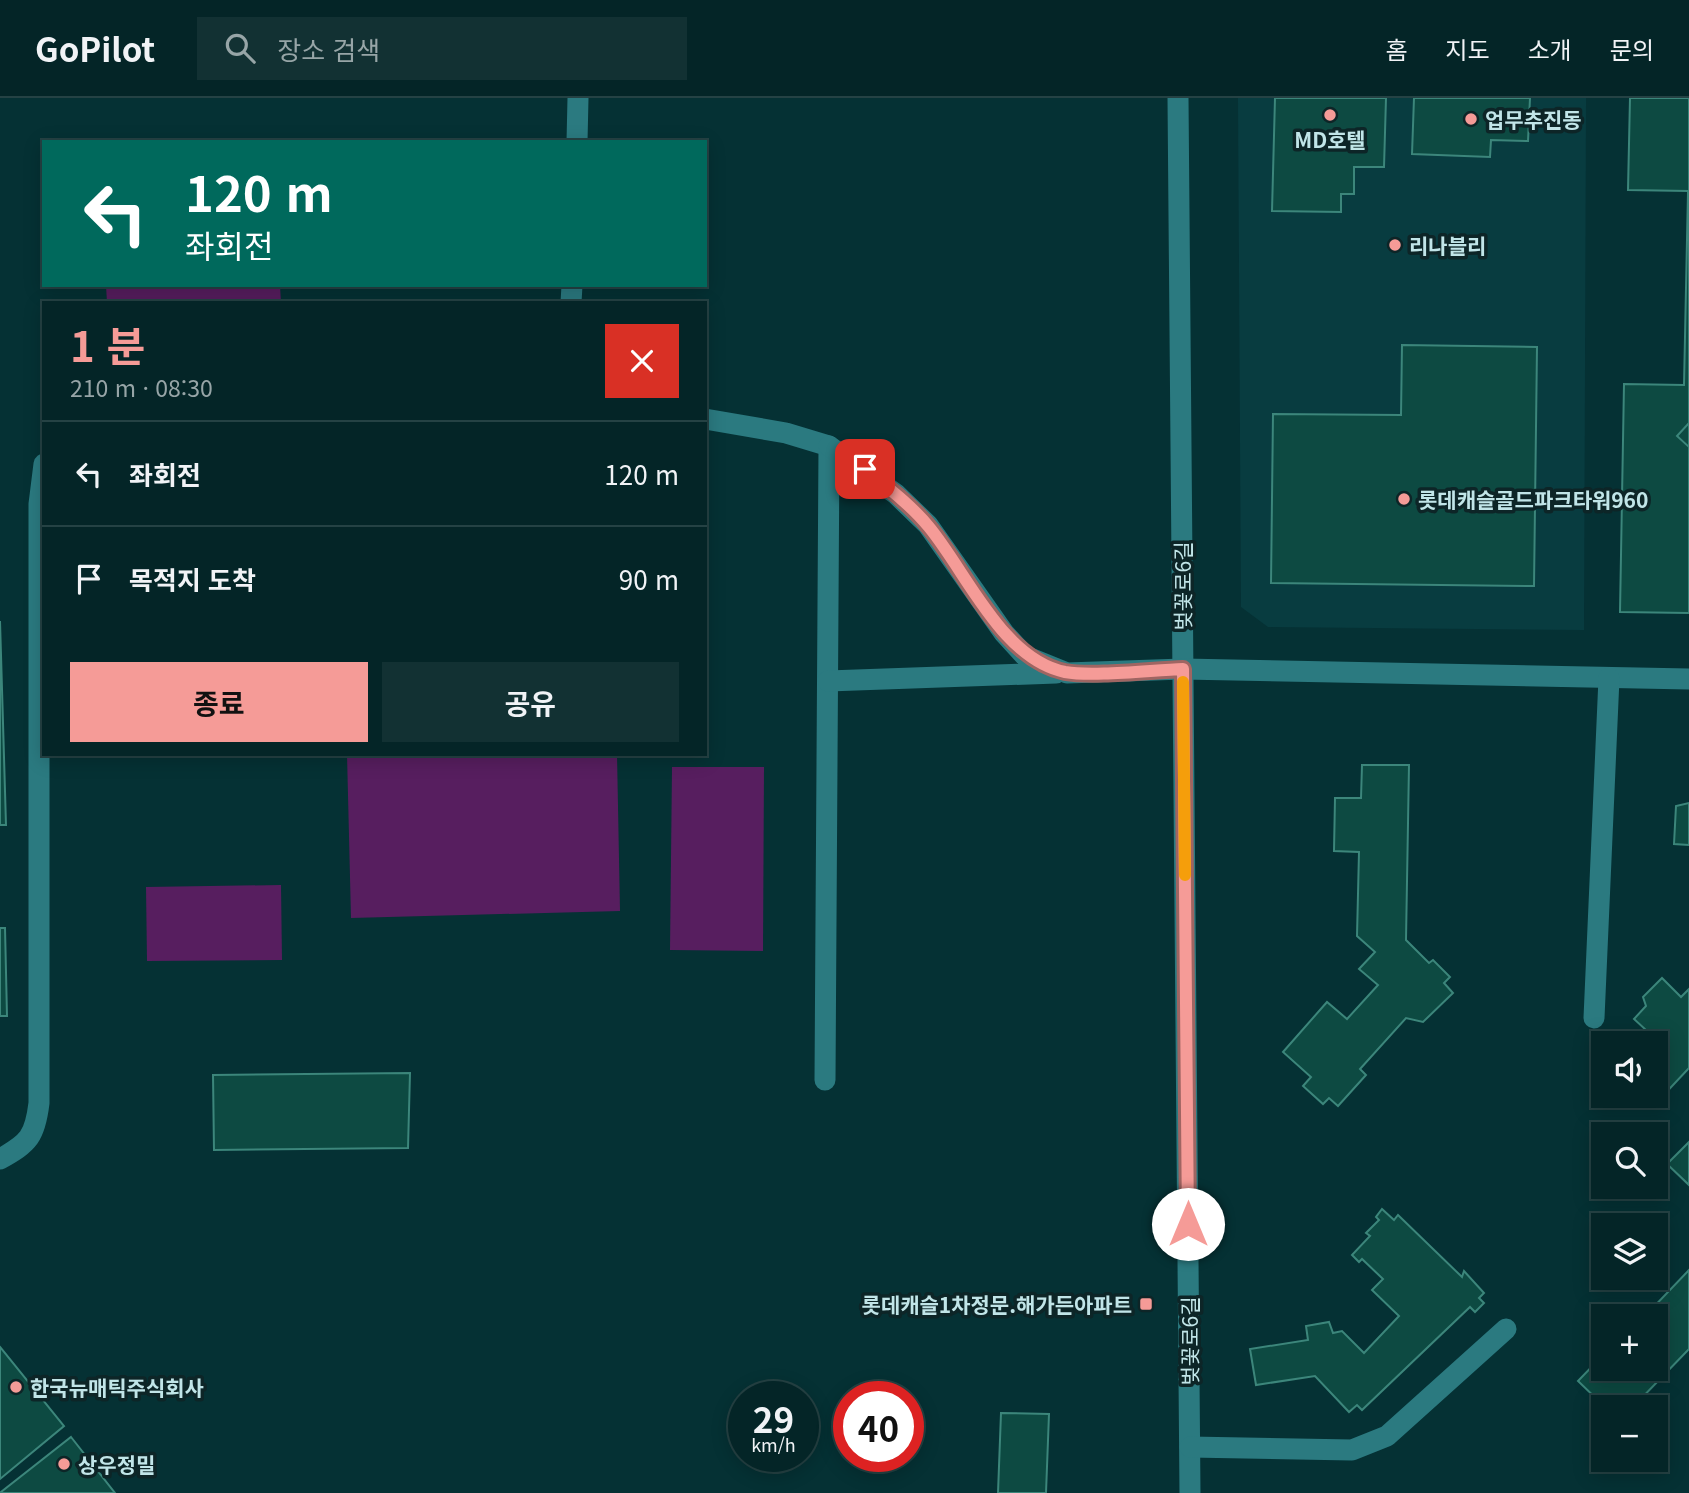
<!DOCTYPE html>
<html lang="ko">
<head>
<meta charset="utf-8">
<style>
  body { margin:0; font-family:Georgia,"Noto Sans KR",serif; background:#123133; color:#f1f3f6; height:100vh; display:flex; flex-direction:column; font-size:26px; white-space:nowrap }
  * { box-sizing:border-box; margin:0 }
  p { font-size:23px; color:#97a5a7 }
  .icon { flex:none; width:38px; height:38px; fill:none; stroke:currentColor; stroke-width:2; stroke-linecap:round; stroke-linejoin:round }
  .map { position:relative; flex:1; overflow:hidden }
  .side { position:absolute; left:42px; top:203px; width:665px; height:455px; display:flex; flex-direction:column; background:#042527; border-radius:0px; box-shadow:0 4px 18px #0003,0 0 0 2px #254244 }
  .side>* { flex:none }
  .guide { position:absolute; left:42px; top:42px; width:665px; height:147px; border-radius:0px; box-shadow:0 4px 18px #0003,0 0 0 2px #254244; background:#00695c; color:#fff; overflow:hidden }
  .fabs { position:absolute; left:1591px; top:933px; display:grid; gap:14px }
  .fabs a { display:grid; place-items:center; width:77px; height:77px; border-radius:0px; background:#042527; box-shadow:0 4px 18px #0003,0 0 0 2px #254244; font-size:35px }
  .speed { position:absolute; left:728px; top:1283px; display:flex; gap:14px; font-size:35px; font-weight:700; text-align:center }
  .speed>* { display:grid; place-content:center; width:91px; height:91px; border-radius:50%; background:#042527; box-shadow:0 4px 18px #0003,0 0 0 2px #254244; line-height:1 }
  .speed small { font-size:18px; font-weight:400 }
  .speed .limit { border:10px solid #d22; background:#fff; color:#111 }
  .pin { position:absolute; display:grid; place-items:center; width:60px; height:60px; color:#fff; margin:-30px; border-radius:14px; box-shadow:0 4px 10px #0006 }
  .me { position:absolute; width:77px; margin:-38px; rotate:0deg; stroke-linejoin:round; filter:drop-shadow(0 0 5px #0008) }
  .turn { display:flex; align-items:center; gap:24px; height:147px; padding:0 28px; font-size:32px }
  .turn .icon { width:91px; height:91px; stroke-width:2.5 }
  .turn b { display:block; font-size:49px; line-height:60px }
  .round { display:grid; place-items:center; flex:none; width:74px; height:74px; border-radius:0px; background:#123133 }
  .overview { display:flex; align-items:center; justify-content:space-between; height:119px; padding:0 28px }
  h1 { font-size:42px; font-weight:700; line-height:52px; color:#f59b97 }
  .button { display:flex; gap:14px; margin-top:auto; padding:14px 28px }
  .button a { flex:1; height:80px; border-radius:0px; background:#f59b97; color:#111; font-size:28px; font-weight:700; line-height:80px; text-align:center }
  .button a+a { background:#123133; color:#f1f3f6 }
  ul { padding:0; list-style:none }
  li { display:flex; align-items:center; gap:21px; height:105px; padding:0 28px; border-top:2px solid #254244 }
  li div { flex:1 }
  li b { display:block; font-size:26px }
  li em { font-style:normal }
  header { display:flex; align-items:center; gap:42px; box-sizing:border-box; height:98px; padding:0 35px; background:#042527; border-bottom:2px solid #254244 }
  header strong { font-size:33px }
  nav { display:flex; gap:38px; margin-inline-start:auto; font-size:24px }
  .search { width:490px; height:63px; background:#123133; display:flex; align-items:center; gap:18px; box-sizing:border-box; padding:0 24px; border-radius:0px; color:#97a5a7; font-size:26px }
  .map>svg:first-child { display:block }
  .built { fill:#083c40 }
  .green { fill:#571e5f }
  .building { fill:#0d4a42; stroke:#3c867b; stroke-width:2 }
  .lines { fill:none; stroke-linecap:round; stroke-linejoin:round }
  .minor { stroke:#2b7a80; stroke-width:21 }
  .route-casing { stroke:#9f6562; stroke-width:18 }
  .route { stroke:#f59b97; stroke-width:12 }
  .slow { stroke:#f59e0b; stroke-width:12 }
  .poi-dot { fill:#f59b97; stroke:#0d2527; stroke-width:2.5 }
  .labels { text-anchor:middle; dominant-baseline:central; stroke-width:7; stroke-linejoin:round; paint-order:stroke }
  .poi-label { font-size:21px; font-weight:bold; fill:#c1e5e8; stroke:#0d2527; text-anchor:start }
  .street-label { font-size:21px; fill:#c1e5e8; stroke:#0d2527 }
</style>
</head>
<body>
<header>
<strong>GoPilot</strong>
<div class="search"><svg class="icon" aria-label="search" viewBox="0 0 24 24"><circle cx="10" cy="10" r="6"/><path d="M15 15l6 6"/></svg>장소 검색</div>
<nav><a>홈</a><a>지도</a><a>소개</a><a>문의</a></nav>
</header>
<div class="map">
<svg width="1689" height="1395" viewBox="0 0 1689 1395">
  <rect width="100%" height="100%" fill="#053134"/>
  <path class="built" d="M1238,0H1586L1584,532L1268,529L1241,509Z"/>
  <g class="green">
    <path d="M106,187H280L281,205H107Z"/>
    <path d="M347,656H617L620,813L351,820Z"/>
    <path d="M672,669H764L763,853L670,852Z"/>
    <path d="M281,787L282,862L147,863L146,789Z"/>
  </g>
  <g class="building">
    <path d="M1275,0H1386L1384,69H1354V96H1341V114L1272,113Z"/>
    <path d="M1414,0H1530L1528,43L1491,42L1490,59L1412,56Z"/>
    <path d="M1630,0H1689V515L1620,514L1624,286L1684,287L1688,93L1628,92Z"/>
    <path d="M1402,247L1537,249L1534,488L1271,485L1273,316L1401,317Z"/>
    <path d="M1689,325V349L1677,338Z"/>
    <path d="M0,523L6,727H0Z"/>
    <path d="M1362,667H1409L1406,842L1429,865L1433,862L1450,879L1444,885L1453,895L1423,924L1406,920L1360,971L1366,977L1338,1008L1329,1000L1323,1006L1303,988L1311,979L1283,954L1327,904L1347,921L1378,887L1359,871L1375,854L1357,838L1359,754L1334,753L1335,700H1361Z"/>
    <path d="M1689,705V747L1674,746L1676,708Z"/>
    <path d="M0,830H5L7,918H0Z"/>
    <path d="M1662,880L1681,899L1689,891V970L1660,1001L1656,996V945H1634L1646,932L1634,921L1646,908L1643,899Z"/>
    <path d="M410,975L408,1050L214,1052L213,977Z"/>
    <path d="M1689,1044V1087L1667,1066Z"/>
    <path d="M1382,1111L1394,1122L1398,1117L1462,1179L1464,1173L1484,1195L1479,1200L1484,1205L1475,1214L1470,1209L1362,1312L1357,1307L1349,1314L1315,1278L1256,1287L1250,1251L1308,1242L1306,1228L1329,1224L1333,1235L1342,1233L1364,1255L1399,1218L1372,1192L1383,1181L1362,1161L1359,1164L1352,1157L1370,1138L1366,1135L1379,1122L1376,1119Z"/>
    <path d="M1689,1172V1251L1633,1309H1605L1578,1283L1603,1257V1270H1656V1218H1645Z"/>
    <path d="M1634,1210L1642,1218H1627Z"/>
    <path d="M0,1249L64,1328L0,1381Z"/>
    <path d="M1001,1315L1049,1316L1046,1395H998Z"/>
    <path d="M71,1339L115,1395H1V1394Z"/>
  </g>
  <g class="lines">
    <g class="minor">
      <path d="M1178,0L1190,1395"/>
      <path d="M577,44L578,0"/>
      <path d="M571,205L572,187"/>
      <path d="M705,321L786,335L829,348L825,982"/>
      <path d="M829,348L896,396L928,427L1004,535L1025,558L1067,575L1183,571L1689,581"/>
      <path d="M828,583L1056,575"/>
      <path d="M1594,920L1609,580"/>
      <path d="M0,1061C29,1045 35,1038 39,1005V406L44,366"/>
      <path d="M1190,1349L1352,1352L1387,1338L1506,1231"/>
    </g>
  </g>
  <g class="lines">
    <g class="route-casing">
      <path id="route" d="M865,371C887,389 911,407 929,429C967,475 1002,561 1065,574C1093,579 1152,572 1183,571L1188,1126"/>
    </g>
    <use href="#route" class="route"/>
    <path class="slow" d="M1183,584L1185,777"/>
  </g>
  <g class="poi-dot">
    <circle cx="1330" cy="17" r="7"/>
    <circle cx="1471" cy="21" r="7"/>
    <circle cx="1395" cy="147" r="7"/>
    <circle cx="1404" cy="401" r="7"/>
    <rect x="1139" y="1199" width="14" height="14" rx="3.5"/>
    <circle cx="16" cy="1289" r="7"/>
    <circle cx="64" cy="1366" r="7"/>
  </g>
  <g class="labels">
    <g class="poi-label">
      <text x="1485" y="21">업무추진동</text>
      <text x="1330" y="41" text-anchor="middle">MD호텔</text>
      <text x="1409" y="147">리나블리</text>
      <text x="1418" y="401">롯데캐슬골드파크타워960</text>
      <text x="1132" y="1206" text-anchor="end">롯데캐슬1차정문.해가든아파트</text>
      <text x="30" y="1289">한국뉴매틱주식회사</text>
      <text x="78" y="1366">상우정밀</text>
    </g>
    <g class="street-label">
      <text transform="translate(1182 488) rotate(-90)">벚꽃로6길</text>
      <text transform="translate(1189 1243) rotate(-90)">벚꽃로6길</text>
    </g>
  </g>
</svg>
<div class="fabs">
<a><svg class="icon" aria-label="sound" viewBox="0 0 24 24"><path d="M4 9h4l5-4v14l-5-4H4zM17 9q2 3 0 6"/></svg></a>
<a><svg class="icon" aria-label="search" viewBox="0 0 24 24"><circle cx="10" cy="10" r="6"/><path d="M15 15l6 6"/></svg></a>
<a><svg class="icon" aria-label="layers" viewBox="0 0 24 24"><path d="M12 4l9 5-9 5-9-5zM3 14l9 5 9-5"/></svg></a>
<a>+</a>
<a>−</a>
</div>
<div class="speed"><div>29<small>km/h</small></div><div class="limit">40</div></div>
<div class="pin" style="left:865px;top:371px;background:#d93025"><svg class="icon" aria-label="arrive" viewBox="0 0 24 24"><path d="M6 21V4h12l-3 4 3 4H6"/></svg></div>
<svg class="me" style="left:1188px;top:1126px" viewBox="-20 -20 40 40"><circle r="19" fill="#fff"/><path d="M0-13L10 11 0 6-10 11z" fill="#f59b97"/></svg>
<div class="guide">
<div class="turn"><svg class="icon" aria-label="left" viewBox="0 0 24 24"><path d="M17 20v-9H6M10 6l-5 5 5 5"/></svg><div><b>120 m</b>좌회전</div></div>
</div>
<section class="side">
<div class="overview"><div><h1>1 분</h1><p>210 m · 08:30</p></div><a class="round" style="background:#d93025;color:#fff"><svg class="icon" aria-label="close" viewBox="0 0 24 24"><path d="M6 6l12 12M18 6L6 18"/></svg></a></div>
<ul>
<li><svg class="icon" aria-label="left" viewBox="0 0 24 24"><path d="M17 20v-9H6M10 6l-5 5 5 5"/></svg><div><b>좌회전</b></div><em>120 m</em></li>
<li><svg class="icon" aria-label="arrive" viewBox="0 0 24 24"><path d="M6 21V4h12l-3 4 3 4H6"/></svg><div><b>목적지 도착</b></div><em>90 m</em></li>
</ul>
<div class="button"><a>종료</a><a>공유</a></div>
</section>
</div>
</body>
</html>
